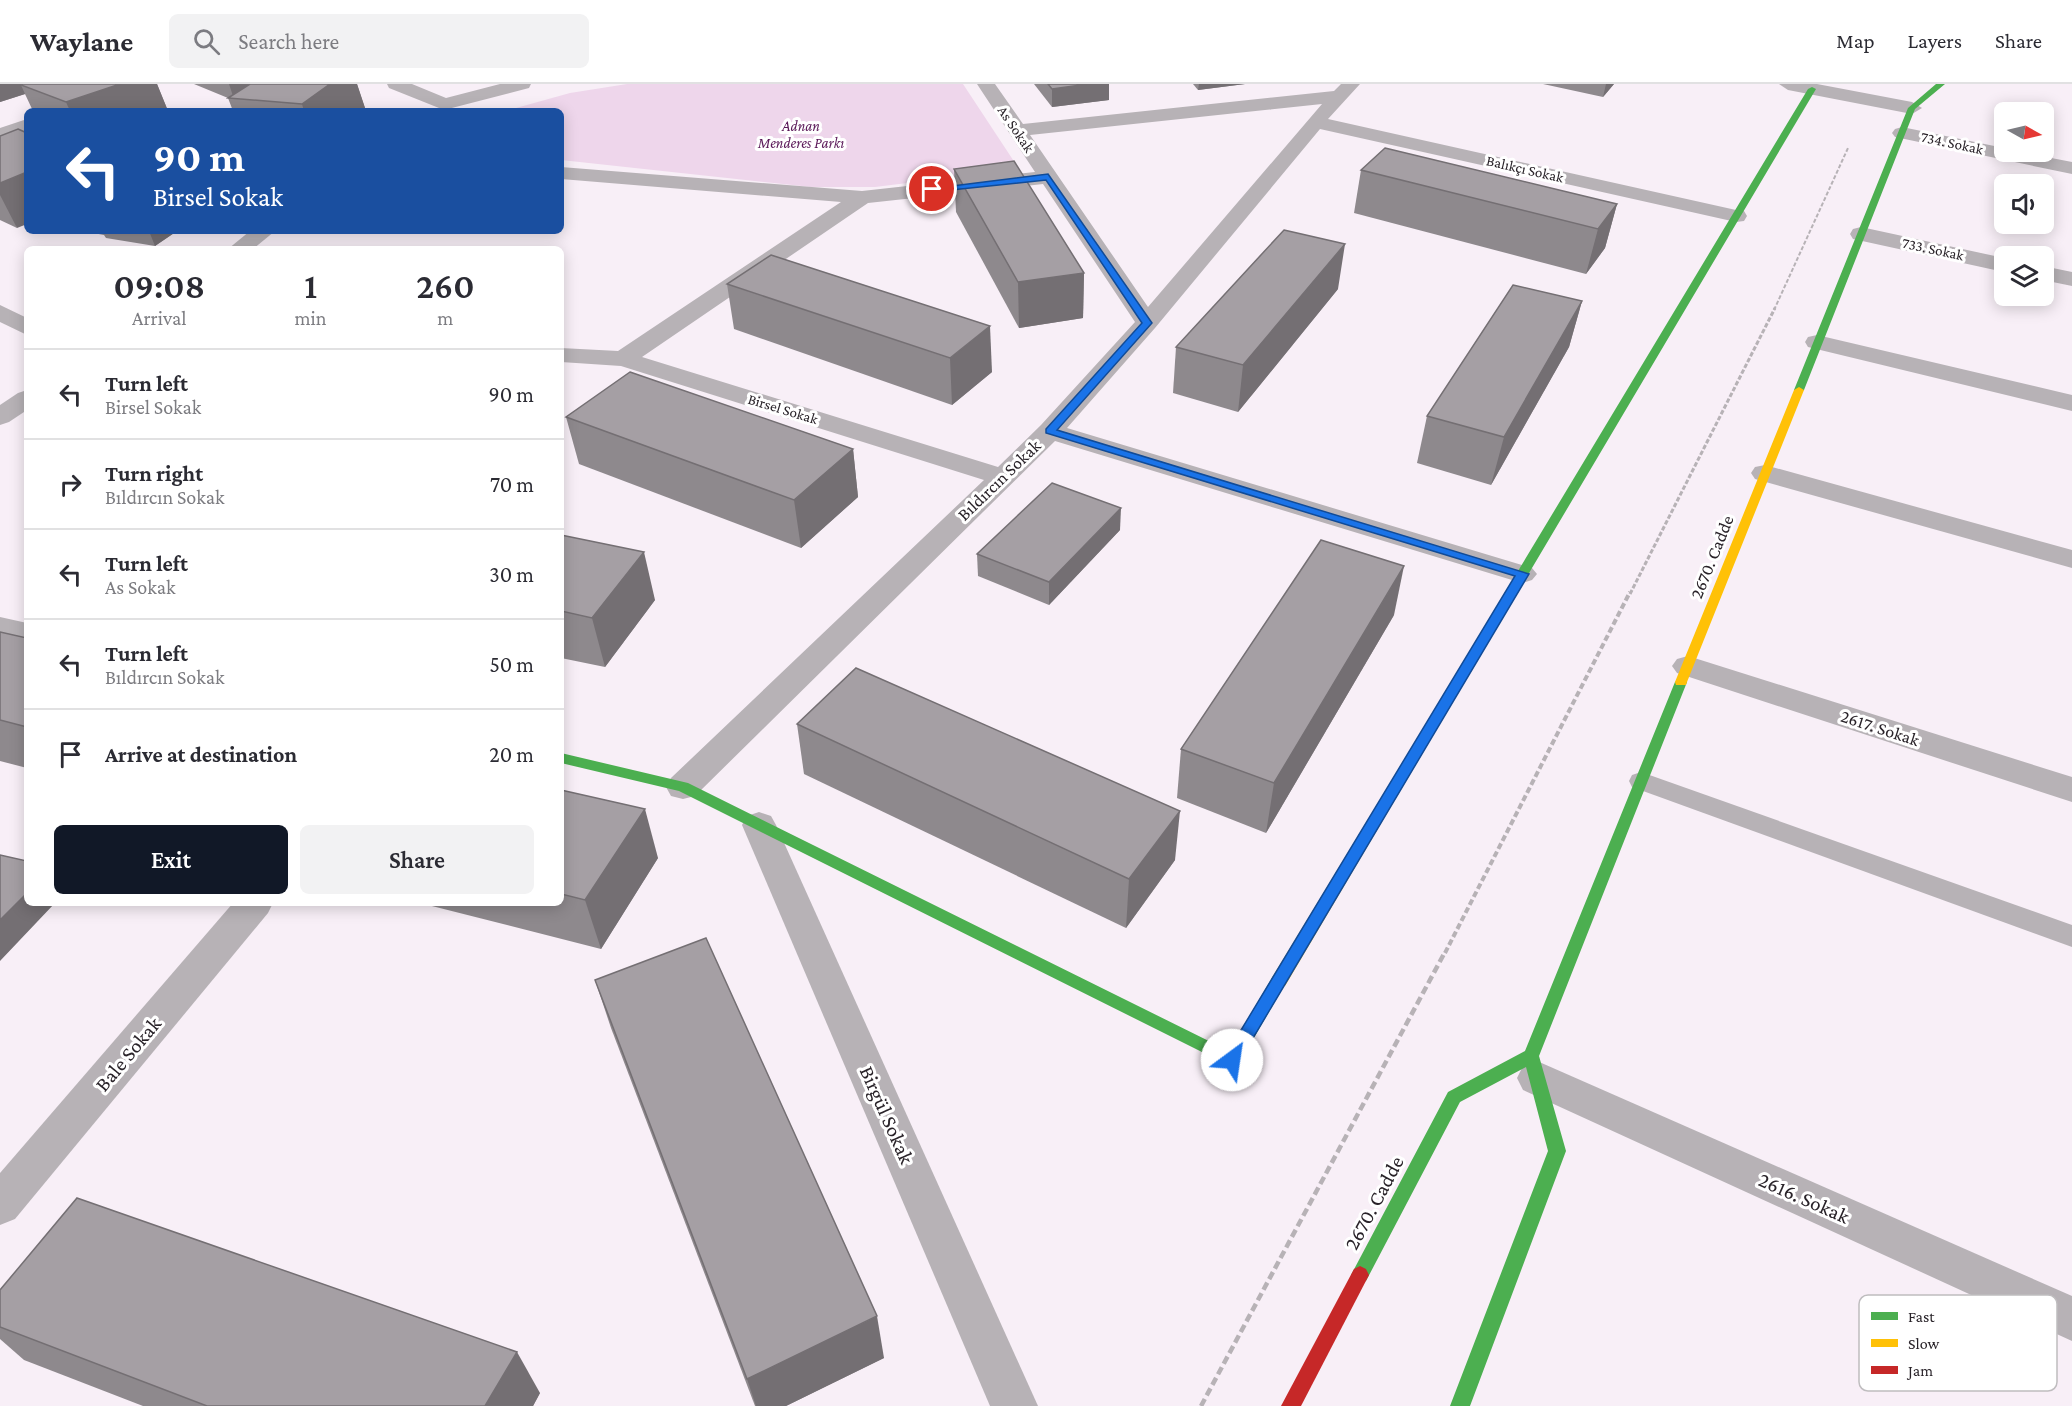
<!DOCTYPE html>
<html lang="en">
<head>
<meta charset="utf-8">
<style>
  body { margin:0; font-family:"Crimson Pro",serif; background:#f2f2f3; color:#2b2b33; height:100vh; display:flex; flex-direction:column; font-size:22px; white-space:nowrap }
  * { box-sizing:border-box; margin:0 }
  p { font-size:20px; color:#7c7c81 }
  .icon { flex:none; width:33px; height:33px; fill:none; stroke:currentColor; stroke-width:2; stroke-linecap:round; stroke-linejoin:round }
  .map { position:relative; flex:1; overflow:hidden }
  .drawer { position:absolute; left:24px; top:162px; width:540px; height:660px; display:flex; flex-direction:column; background:#fff; border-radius:9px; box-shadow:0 3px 15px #0003 }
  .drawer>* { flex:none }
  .hud { position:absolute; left:24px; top:24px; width:540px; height:126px; border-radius:9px; box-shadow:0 3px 15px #0003; background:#1a4fa0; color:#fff; overflow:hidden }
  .needle { width:39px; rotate:98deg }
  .fabs { position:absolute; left:1994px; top:18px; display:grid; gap:12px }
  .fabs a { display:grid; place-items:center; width:60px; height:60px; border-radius:9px; background:#fff; box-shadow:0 3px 15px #0003; font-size:30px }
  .pin { position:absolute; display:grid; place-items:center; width:51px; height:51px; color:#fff; margin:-26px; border:3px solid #fff; border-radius:50%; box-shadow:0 2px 6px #0007 }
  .me { position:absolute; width:66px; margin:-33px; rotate:31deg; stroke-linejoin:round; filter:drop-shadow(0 0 4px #0008) }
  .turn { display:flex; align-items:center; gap:21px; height:126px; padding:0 30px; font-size:27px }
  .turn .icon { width:78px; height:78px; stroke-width:2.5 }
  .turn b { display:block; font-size:42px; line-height:51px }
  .eta { display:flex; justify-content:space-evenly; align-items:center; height:102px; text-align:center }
  .eta b { font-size:36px; font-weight:600; line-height:42px }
  .cta { display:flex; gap:12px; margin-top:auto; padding:12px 30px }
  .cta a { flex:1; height:69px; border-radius:9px; background:#111827; color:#fff; font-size:24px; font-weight:600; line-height:69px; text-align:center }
  .cta a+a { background:#f2f2f3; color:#2b2b33 }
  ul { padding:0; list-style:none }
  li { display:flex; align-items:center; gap:18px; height:90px; padding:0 30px; border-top:2px solid #e1e1e2 }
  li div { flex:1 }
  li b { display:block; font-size:22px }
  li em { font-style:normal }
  header { display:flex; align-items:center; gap:36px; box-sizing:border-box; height:84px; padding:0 30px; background:#fff; border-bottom:2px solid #e1e1e2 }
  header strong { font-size:28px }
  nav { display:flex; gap:33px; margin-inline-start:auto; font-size:21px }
  .search { width:420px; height:54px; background:#f2f2f3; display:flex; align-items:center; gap:15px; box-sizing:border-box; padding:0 21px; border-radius:9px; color:#7c7c81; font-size:22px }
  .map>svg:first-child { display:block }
  .green { fill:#eed6eb }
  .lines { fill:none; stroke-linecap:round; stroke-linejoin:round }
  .path-far3 { stroke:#b7b2b6; stroke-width:2; stroke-dasharray:4 2; stroke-linecap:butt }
  .path-far2 { stroke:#b7b2b6; stroke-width:3; stroke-dasharray:4.5 2; stroke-linecap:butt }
  .path-far1 { stroke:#b7b2b6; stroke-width:4; stroke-dasharray:6 3; stroke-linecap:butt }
  .path { stroke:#b7b2b6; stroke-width:4.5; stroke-dasharray:8 4; stroke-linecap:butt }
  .lane { fill:#b7b2b6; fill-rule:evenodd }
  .street { fill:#b7b2b6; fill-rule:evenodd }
  .fast { fill:#4caf50; fill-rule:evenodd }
  .slow { fill:#ffc107; fill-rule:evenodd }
  .jam { fill:#c62828; fill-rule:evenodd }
  .wall { fill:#8e898d }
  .shaded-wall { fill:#746f73 }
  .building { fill:#a59fa4; stroke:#746f73; stroke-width:1.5 }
  .route { fill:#1a73e8; stroke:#114b97; stroke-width:1.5 }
  .labels { text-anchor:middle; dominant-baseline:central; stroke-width:6; stroke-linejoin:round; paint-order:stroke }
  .far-park-label { font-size:15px; font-style:italic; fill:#5a1858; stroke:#fff }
  .far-street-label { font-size:15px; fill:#292329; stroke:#fff }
  .street-label { font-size:18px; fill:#292329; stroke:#fff }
  .near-street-label { font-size:21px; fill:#292329; stroke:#fff }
  .key { fill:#fff; stroke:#bfbdbf; stroke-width:1.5 }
  .key-label { font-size:16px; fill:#292329 }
</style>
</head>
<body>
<header>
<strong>Waylane</strong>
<div class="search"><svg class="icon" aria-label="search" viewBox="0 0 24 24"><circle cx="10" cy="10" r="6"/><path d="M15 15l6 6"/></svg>Search here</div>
<nav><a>Map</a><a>Layers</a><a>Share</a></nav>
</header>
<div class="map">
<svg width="2072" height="1322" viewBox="0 0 2072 1322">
  <rect width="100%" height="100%" fill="#f8eff7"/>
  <path class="green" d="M627,0H963L1019,85L875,103H811L561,76V27H505L570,9Z"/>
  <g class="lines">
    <path class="path-far3" d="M1774,226L1848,64"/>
    <path class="path-far2" d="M1630,510L1775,224"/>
    <path class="path-far1" d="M1445,869L1630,508"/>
    <path class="path" d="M1201,1322L1445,868"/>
    <path class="lane" d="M1641,688L2072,841V863L1632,703L1629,697L1632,691Z"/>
    <g class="street">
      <path d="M387,0H412L446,14L500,0H531L529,4L444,26L389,4Z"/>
      <path d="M977,0H995L1023,40L1334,7L1341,0H1360L1328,35L1736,126L1744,127L1747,132L1744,137L1736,138L1320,45L1155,244L1067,344L1532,484L1537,490L1532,496L1522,499L1512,496L1055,357L695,712L683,715L671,712L666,703L671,694L984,396L621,282L561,278V264L618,267L841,118L561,95V83L862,107L1035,88ZM1322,20L1148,223L1030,51ZM1043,100L1135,238L1041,341L998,383L642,273L868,119Z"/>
      <path d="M1779,0H1817L1912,18L1922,24L1912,30L1788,6Z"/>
      <path d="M27,35V48L0,57V44Z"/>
      <path d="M1902,43L2004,64V68H2021L2072,78V90L1895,53L1892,49L1895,45Z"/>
      <path d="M1861,143L2004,174V188L1853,155L1850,150L1853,145Z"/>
      <path d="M250,147H275L253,165H228Z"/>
      <path d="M2043,182L2072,188V202L2043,196Z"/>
      <path d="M0,221L27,234V251L0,238Z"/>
      <path d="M1817,251L2072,311V327L1808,263L1805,258L1808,253Z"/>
      <path d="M27,306V326L9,338L0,341V321L18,309Z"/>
      <path d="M1765,381L2072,466V484L1755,395L1751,389L1755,383Z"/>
      <path d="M0,533L27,539V559L0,553Z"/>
      <path d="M1688,572L2072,693V718L1677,589L1672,582L1677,575Z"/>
      <path d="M759,728L771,732L776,741L1038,1322H990L742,741L747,732Z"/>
      <path d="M233,819H273L268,829L15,1135L0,1141V1089Z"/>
      <path d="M1537,977L2072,1212V1257L1523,1006L1517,994L1523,982Z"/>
    </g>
    <g class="fast">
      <path d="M1936,0H1945L1915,25L1804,306L1799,309L1795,308L1794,306L1908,24Z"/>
      <path d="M1812,3L1816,5L1433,651H1423L1421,648L1423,645L1808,5Z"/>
      <path d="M1681,594L1687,598L1539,972L1566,1067L1470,1322H1450L1548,1067L1526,983L1460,1018L1366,1197L1360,1200L1354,1197L1351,1191L1448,1008L1525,967L1675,598Z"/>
      <path d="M561,669L688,699L1229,967L1273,892L1279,891L1285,892L1287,897L1238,981L1232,983L679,707L561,679Z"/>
    </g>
    <g class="slow">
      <path d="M1799,303L1804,306L1687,598L1686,601H1676L1675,598L1794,306Z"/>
      <path d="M1428,643L1435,648L1285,902L1279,903L1273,902L1271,897L1273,892L1423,645Z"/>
    </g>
    <path class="jam" d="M1360,1182L1366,1185L1369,1191L1301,1322H1281L1354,1185Z"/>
  </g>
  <g class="wall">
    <path d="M0,0H157L168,27H33L25,10L0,18Z"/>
    <path d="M194,0H357L365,24L361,27H233L228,14Z"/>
    <path d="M1034,0H1109V16L1052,23Z"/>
    <path d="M1193,0H1245L1198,6Z"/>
    <path d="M1543,0H1614L1603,13Z"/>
    <path d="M0,52L17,144L0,136Z"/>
    <path d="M954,85L1084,189L1083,234L1019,244L956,128Z"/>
    <path d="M1361,86L1617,120L1605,164L1586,190L1354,129Z"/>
    <path d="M87,147H177L155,162L106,154L104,151L88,148Z"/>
    <path d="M727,200L992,288L952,321L734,245Z"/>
    <path d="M1338,205L1238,328L1173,309L1176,263Z"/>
    <path d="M1582,217L1569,263L1491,401L1417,379L1427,332Z"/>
    <path d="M566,333L853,365L858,413L801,464L579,380Z"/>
    <path d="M1120,446L1049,521L978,492L977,470Z"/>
    <path d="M561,451L655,516L605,583L561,574Z"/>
    <path d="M1394,531L1266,749L1177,714L1181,665Z"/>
    <path d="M0,548L27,554V684L0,677Z"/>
    <path d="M797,640L1175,776L1126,844L804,690Z"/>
    <path d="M561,706L658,774L601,865L424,820V819H561Z"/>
    <path d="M595,896L884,1274L786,1322H755L611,944Z"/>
    <path d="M0,1206L540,1309L533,1322H143L24,1276L0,1255Z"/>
  </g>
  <g class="shaded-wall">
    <path d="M0,0H54L21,1L25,10L0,18Z"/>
    <path d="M120,0H157L168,27H70L66,18Z"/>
    <path d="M229,0H284L234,15Z"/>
    <path d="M330,0H357L365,24L361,27H304L302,20Z"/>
    <path d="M1088,0H1109V16L1052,23V5Z"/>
    <path d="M1199,0H1245L1198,6Z"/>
    <path d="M1606,0H1614L1603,13Z"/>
    <path d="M27,88V140L17,144L0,111V99Z"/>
    <path d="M1617,120L1605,164L1586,190L1598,145Z"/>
    <path d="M149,147H177L155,162Z"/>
    <path d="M1345,160L1338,205L1238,328L1243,281Z"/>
    <path d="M1084,189L1083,234L1019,244L1018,198Z"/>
    <path d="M1582,217L1569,263L1491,401L1504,353Z"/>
    <path d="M990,242L992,288L952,321L950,274Z"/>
    <path d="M853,365L858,413L801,464L794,416Z"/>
    <path d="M1121,424L1120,446L1049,521V498Z"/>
    <path d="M644,468L655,516L605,583L592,534Z"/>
    <path d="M1404,482L1394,531L1266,749L1274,699Z"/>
    <path d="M645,725L658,774L601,865L585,816Z"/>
    <path d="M1180,727L1175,776L1126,844L1129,795Z"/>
    <path d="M27,809V819H55L0,877V836Z"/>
    <path d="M877,1232L884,1274L786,1322H756L747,1295Z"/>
    <path d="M517,1268L540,1309L533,1322H485Z"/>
  </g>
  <g class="building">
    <path d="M23,0H120L66,18L21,1Z"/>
    <path d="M250,0H330L302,20L228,14Z"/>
    <path d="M1048,0H1088L1052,5Z"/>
    <path d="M18,45L27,49V88L0,99V52Z"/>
    <path d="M1385,64L1617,120L1598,145L1361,86Z"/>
    <path d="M1014,77L1084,189L1018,198L954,85Z"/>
    <path d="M1284,146L1345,160L1243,281L1176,263Z"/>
    <path d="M771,171L990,242L950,274L727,200Z"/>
    <path d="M1513,201L1582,217L1504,353L1427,332Z"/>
    <path d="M630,288L853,365L794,416L566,333Z"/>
    <path d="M1052,399L1121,424L1049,498L977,470Z"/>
    <path d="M561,451L644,468L592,534L561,527Z"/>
    <path d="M1321,456L1404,482L1274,699L1181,665Z"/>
    <path d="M0,548L27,554V643L0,636Z"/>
    <path d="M856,584L1180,727L1129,795L797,640Z"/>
    <path d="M561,706L645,725L585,816L561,810Z"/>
    <path d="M0,771L27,777V809L0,836Z"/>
    <path d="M706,854L877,1232L747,1295L595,896Z"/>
    <path d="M77,1114L517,1268L485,1322H207L0,1243V1206Z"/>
  </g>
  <path class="route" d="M1048,90L1152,239L1057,346L1529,490L1237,981H1226L1223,976L1226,971L1515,492L1046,349V345L1142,239L1046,96L932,108L928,105Z"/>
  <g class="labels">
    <g class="far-park-label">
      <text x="801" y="42">Adnan<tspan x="801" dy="17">Menderes Parkı</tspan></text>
    </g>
    <g class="far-street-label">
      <text transform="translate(1016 45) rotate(56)">As Sokak</text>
      <text transform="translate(1952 59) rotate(12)">734. Sokak</text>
      <text transform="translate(1525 85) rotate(13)">Balıkçı Sokak</text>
      <text transform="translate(1933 165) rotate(12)">733. Sokak</text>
      <text transform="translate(783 325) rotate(17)">Birsel Sokak</text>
    </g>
    <g class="street-label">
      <text transform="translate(999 396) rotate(-44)">Bıldırcın Sokak</text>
      <text transform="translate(1712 473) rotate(-68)">2670. Cadde</text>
      <text transform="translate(1880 644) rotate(18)">2617. Sokak</text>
    </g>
    <g class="near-street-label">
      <text transform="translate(128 970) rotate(-50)">Bale Sokak</text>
      <text transform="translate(887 1031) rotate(66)">Birgül Sokak</text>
      <text transform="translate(1804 1114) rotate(24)">2616. Sokak</text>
      <text transform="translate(1374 1119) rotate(-62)">2670. Cadde</text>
    </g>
  </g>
  <rect x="1859" y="1211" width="198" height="96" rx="9" class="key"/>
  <rect x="1871" y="1228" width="27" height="8" fill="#4caf50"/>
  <rect x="1871" y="1255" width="27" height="8" fill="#ffc107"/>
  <rect x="1871" y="1282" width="27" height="8" fill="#c62828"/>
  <g class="key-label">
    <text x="1908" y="1238">Fast</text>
    <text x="1908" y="1265">Slow</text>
    <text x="1908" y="1292">Jam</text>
  </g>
</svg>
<div class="fabs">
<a><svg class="needle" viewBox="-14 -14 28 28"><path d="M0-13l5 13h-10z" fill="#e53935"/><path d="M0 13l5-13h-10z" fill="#7c7c81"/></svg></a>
<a><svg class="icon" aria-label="sound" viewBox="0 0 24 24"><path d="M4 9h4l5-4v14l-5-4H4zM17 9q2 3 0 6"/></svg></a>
<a><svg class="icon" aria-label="layers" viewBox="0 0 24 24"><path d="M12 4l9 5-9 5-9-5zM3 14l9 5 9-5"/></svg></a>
</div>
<div class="pin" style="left:932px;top:105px;background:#d93025"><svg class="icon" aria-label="arrive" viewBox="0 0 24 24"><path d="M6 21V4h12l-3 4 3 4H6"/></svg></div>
<svg class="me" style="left:1232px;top:976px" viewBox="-20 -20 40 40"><circle r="19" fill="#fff"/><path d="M0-13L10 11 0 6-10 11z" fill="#1a73e8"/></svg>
<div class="hud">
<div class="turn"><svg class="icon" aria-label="left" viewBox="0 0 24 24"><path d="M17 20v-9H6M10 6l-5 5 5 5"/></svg><div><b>90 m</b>Birsel Sokak</div></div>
</div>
<section class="drawer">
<div class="eta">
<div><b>09:08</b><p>Arrival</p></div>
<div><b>1</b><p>min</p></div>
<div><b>260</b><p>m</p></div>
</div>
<ul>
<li><svg class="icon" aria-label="left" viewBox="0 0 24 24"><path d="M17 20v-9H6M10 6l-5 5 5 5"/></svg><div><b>Turn left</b><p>Birsel Sokak</p></div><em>90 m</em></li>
<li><svg class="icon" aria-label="right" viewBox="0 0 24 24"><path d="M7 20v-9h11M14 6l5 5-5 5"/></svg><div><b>Turn right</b><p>Bıldırcın Sokak</p></div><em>70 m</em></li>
<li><svg class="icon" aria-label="left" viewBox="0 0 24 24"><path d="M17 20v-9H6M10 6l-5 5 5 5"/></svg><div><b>Turn left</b><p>As Sokak</p></div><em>30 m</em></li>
<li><svg class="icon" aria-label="left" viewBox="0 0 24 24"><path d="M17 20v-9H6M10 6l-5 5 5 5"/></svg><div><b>Turn left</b><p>Bıldırcın Sokak</p></div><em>50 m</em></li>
<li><svg class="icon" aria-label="arrive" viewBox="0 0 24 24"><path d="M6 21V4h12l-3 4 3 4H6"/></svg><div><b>Arrive at destination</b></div><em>20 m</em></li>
</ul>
<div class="cta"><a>Exit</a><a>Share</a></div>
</section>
</div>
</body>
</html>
